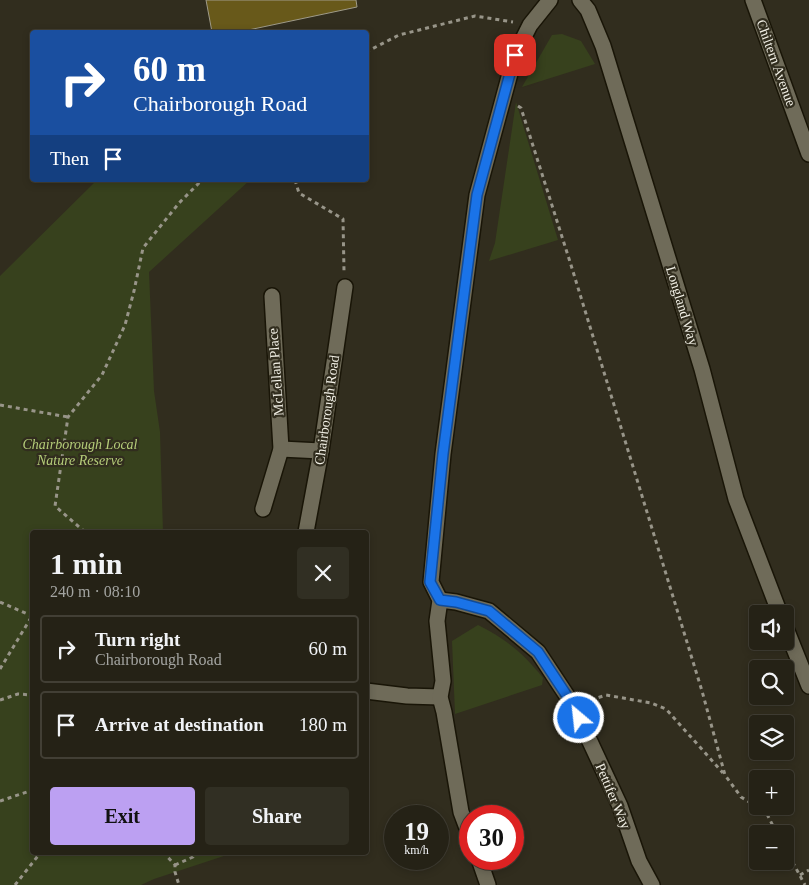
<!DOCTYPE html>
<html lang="en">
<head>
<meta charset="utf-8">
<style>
  body { margin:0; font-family:Georgia,serif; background:#312f23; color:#f1f3f6; height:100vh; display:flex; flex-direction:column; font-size:19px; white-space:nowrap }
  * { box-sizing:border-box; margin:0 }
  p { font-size:16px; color:#a3a4a1 }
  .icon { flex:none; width:28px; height:28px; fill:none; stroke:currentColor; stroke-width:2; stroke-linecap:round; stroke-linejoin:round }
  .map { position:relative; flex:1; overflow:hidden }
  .panel { position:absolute; left:30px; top:530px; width:339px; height:325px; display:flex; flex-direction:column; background:#252216; border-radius:5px; box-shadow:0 2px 8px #0003,0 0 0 1px #423f35 }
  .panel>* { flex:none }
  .hud { position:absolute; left:30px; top:30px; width:339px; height:152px; border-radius:5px; box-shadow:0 2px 8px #0003,0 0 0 1px #423f35; background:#1a4fa0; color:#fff; overflow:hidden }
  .controls { position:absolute; left:749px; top:605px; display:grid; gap:10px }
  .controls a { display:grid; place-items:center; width:45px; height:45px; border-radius:5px; background:#252216; box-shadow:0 2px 8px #0003,0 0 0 1px #423f35; font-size:25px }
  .speed { position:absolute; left:384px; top:805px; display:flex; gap:10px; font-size:25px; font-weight:700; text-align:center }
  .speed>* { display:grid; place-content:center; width:65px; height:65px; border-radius:50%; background:#252216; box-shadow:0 2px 8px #0003,0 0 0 1px #423f35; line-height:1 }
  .speed small { font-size:12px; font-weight:400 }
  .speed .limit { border:8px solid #d22; background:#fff; color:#111 }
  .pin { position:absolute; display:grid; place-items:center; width:42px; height:42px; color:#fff; margin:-21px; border-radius:10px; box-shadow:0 2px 8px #0006 }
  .me { position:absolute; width:55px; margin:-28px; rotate:332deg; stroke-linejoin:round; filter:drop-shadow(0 0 4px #0008) }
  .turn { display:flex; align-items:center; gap:18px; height:105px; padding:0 20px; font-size:22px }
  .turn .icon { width:65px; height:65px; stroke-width:2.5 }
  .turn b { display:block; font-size:35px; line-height:42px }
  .then { display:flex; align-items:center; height:48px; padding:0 20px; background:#0003; gap:10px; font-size:19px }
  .round { display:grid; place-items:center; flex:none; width:52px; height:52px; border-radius:5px; background:#312f23 }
  .head { display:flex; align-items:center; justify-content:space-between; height:85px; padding:0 20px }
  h1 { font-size:30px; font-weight:600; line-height:38px }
  .button { display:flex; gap:10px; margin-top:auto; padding:10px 20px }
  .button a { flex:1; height:58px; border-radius:5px; background:#bca0f2; color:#111; font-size:20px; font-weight:600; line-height:58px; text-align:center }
  .button a+a { background:#312f23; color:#f1f3f6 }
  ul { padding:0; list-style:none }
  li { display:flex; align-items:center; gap:15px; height:68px; margin:0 10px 8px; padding:0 10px; border:2px solid #423f35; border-radius:5px }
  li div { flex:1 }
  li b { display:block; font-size:19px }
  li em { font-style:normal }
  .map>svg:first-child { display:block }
  .green { fill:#37411d }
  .building { fill:#68591a; stroke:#9f9b89 }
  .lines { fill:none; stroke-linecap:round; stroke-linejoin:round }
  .minor-casing { stroke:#191507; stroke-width:18 }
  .path { stroke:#989589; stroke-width:3; stroke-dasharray:4 4; stroke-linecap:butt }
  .minor { stroke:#6f6b59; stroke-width:15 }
  .route-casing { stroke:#114b97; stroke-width:12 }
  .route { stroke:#1a73e8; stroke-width:9 }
  .labels { text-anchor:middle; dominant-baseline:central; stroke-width:4.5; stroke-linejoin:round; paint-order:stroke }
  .street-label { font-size:14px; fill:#f2f0e6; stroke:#312d1e }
  .park-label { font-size:14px; font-style:italic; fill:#b5cd79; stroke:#312d1e }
</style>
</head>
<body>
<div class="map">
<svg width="809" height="885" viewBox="0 0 809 885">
  <rect width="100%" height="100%" fill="#312d1e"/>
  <g class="green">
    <path d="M562,34L581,41L595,64L522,87L552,35Z"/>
    <path d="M516,102L558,240L489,261L495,243Z"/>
    <path d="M97,180H250L149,272L154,391L160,432L163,532H32V852L233,853L154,879L141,885H0V276Z"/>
    <path d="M478,625C505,638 524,654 543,678L542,685L455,714L452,641Z"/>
  </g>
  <path class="building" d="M206,0H356L357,7L239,32H212Z"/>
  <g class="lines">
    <g class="minor-casing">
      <g id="minor">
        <path d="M580,0L588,10L603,46L702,369L736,499L780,614"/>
        <path d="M753,0L809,154"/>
        <path d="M281,449L321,451"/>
        <path d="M263,509L281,449L272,296"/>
        <path d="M306,532L321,451L345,287"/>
        <path d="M440,600L456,602L489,611L538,652L573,705L620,806L639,861L652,885"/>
        <path d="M785,626L809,686"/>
        <path d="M366,691L407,696L440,697"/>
        <path d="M470,836L461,812L444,712L440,697L443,681L437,621L440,600L431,582L443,454L477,195L515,55L530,25L550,0"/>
        <path d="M479,859L488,885"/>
      </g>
    </g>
    <g class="path">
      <path d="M366,52L399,35L475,16L513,22"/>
      <path d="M518,106L521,108L571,265L702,691L725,775L741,797L766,812L777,834"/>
      <path d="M295,180L299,193L343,219L344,271"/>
      <path d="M0,405L68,417"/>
      <path d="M85,532L55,506L68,417L102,375L125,325L134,291L143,248L179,203L202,180"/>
      <path d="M0,602L32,616"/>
      <path d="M0,669L32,616"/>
      <path d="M0,700L18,694L32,695"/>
      <path d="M591,700L606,695L651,703L666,709L723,773"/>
      <path d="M0,801L27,792L32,789"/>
      <path d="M785,848L805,885"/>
      <path d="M163,852L175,865V872L179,885"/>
      <path d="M175,865L193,857L195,852"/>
      <path d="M800,875L809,870"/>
      <path d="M15,885L41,852"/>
    </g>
    <use href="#minor" class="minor"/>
  </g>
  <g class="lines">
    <g class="route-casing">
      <path id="route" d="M515,55L477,195L443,454L430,582L440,600L456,602L489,611L538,652L573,705L579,718"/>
    </g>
    <use href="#route" class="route"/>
  </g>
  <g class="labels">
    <g class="street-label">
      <text transform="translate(776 63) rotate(70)">Chiltern Avenue</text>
      <text transform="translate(682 306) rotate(73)">Longland Way</text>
      <text transform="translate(276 372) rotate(-94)">McLellan Place</text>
      <text transform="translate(327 410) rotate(-82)">Chairborough Road</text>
      <text transform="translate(613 796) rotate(67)">Pettifer Way</text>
    </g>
    <g class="park-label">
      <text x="80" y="444">Chairborough Local<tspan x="80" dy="16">Nature Reserve</tspan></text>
    </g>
  </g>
</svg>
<div class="controls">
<a><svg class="icon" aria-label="sound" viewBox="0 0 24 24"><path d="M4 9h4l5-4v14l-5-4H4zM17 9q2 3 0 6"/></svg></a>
<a><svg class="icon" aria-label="search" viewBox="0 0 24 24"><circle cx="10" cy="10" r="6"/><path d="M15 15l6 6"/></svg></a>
<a><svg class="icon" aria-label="layers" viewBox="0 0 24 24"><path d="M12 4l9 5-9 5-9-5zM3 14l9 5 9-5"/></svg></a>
<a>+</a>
<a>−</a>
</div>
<div class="speed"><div>19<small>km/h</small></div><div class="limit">30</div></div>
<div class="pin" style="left:515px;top:55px;background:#d93025"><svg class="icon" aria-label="arrive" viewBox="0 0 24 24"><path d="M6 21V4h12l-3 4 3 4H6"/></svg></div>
<svg class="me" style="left:579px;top:718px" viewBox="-20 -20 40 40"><circle r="17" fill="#1a73e8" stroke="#fff" stroke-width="3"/><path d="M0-11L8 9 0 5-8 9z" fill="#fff"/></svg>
<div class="hud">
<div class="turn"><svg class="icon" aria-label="right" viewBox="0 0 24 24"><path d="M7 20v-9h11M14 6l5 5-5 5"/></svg><div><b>60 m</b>Chairborough Road</div></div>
<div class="then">Then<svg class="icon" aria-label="arrive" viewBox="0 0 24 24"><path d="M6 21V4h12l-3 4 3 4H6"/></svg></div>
</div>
<section class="panel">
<div class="head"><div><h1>1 min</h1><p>240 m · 08:10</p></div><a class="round"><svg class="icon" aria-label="close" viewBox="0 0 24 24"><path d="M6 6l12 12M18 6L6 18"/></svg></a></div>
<ul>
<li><svg class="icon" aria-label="right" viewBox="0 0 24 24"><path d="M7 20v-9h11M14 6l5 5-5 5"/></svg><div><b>Turn right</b><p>Chairborough Road</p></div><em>60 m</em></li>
<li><svg class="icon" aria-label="arrive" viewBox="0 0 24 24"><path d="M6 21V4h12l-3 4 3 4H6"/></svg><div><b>Arrive at destination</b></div><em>180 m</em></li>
</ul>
<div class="button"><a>Exit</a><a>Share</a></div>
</section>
</div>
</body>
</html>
